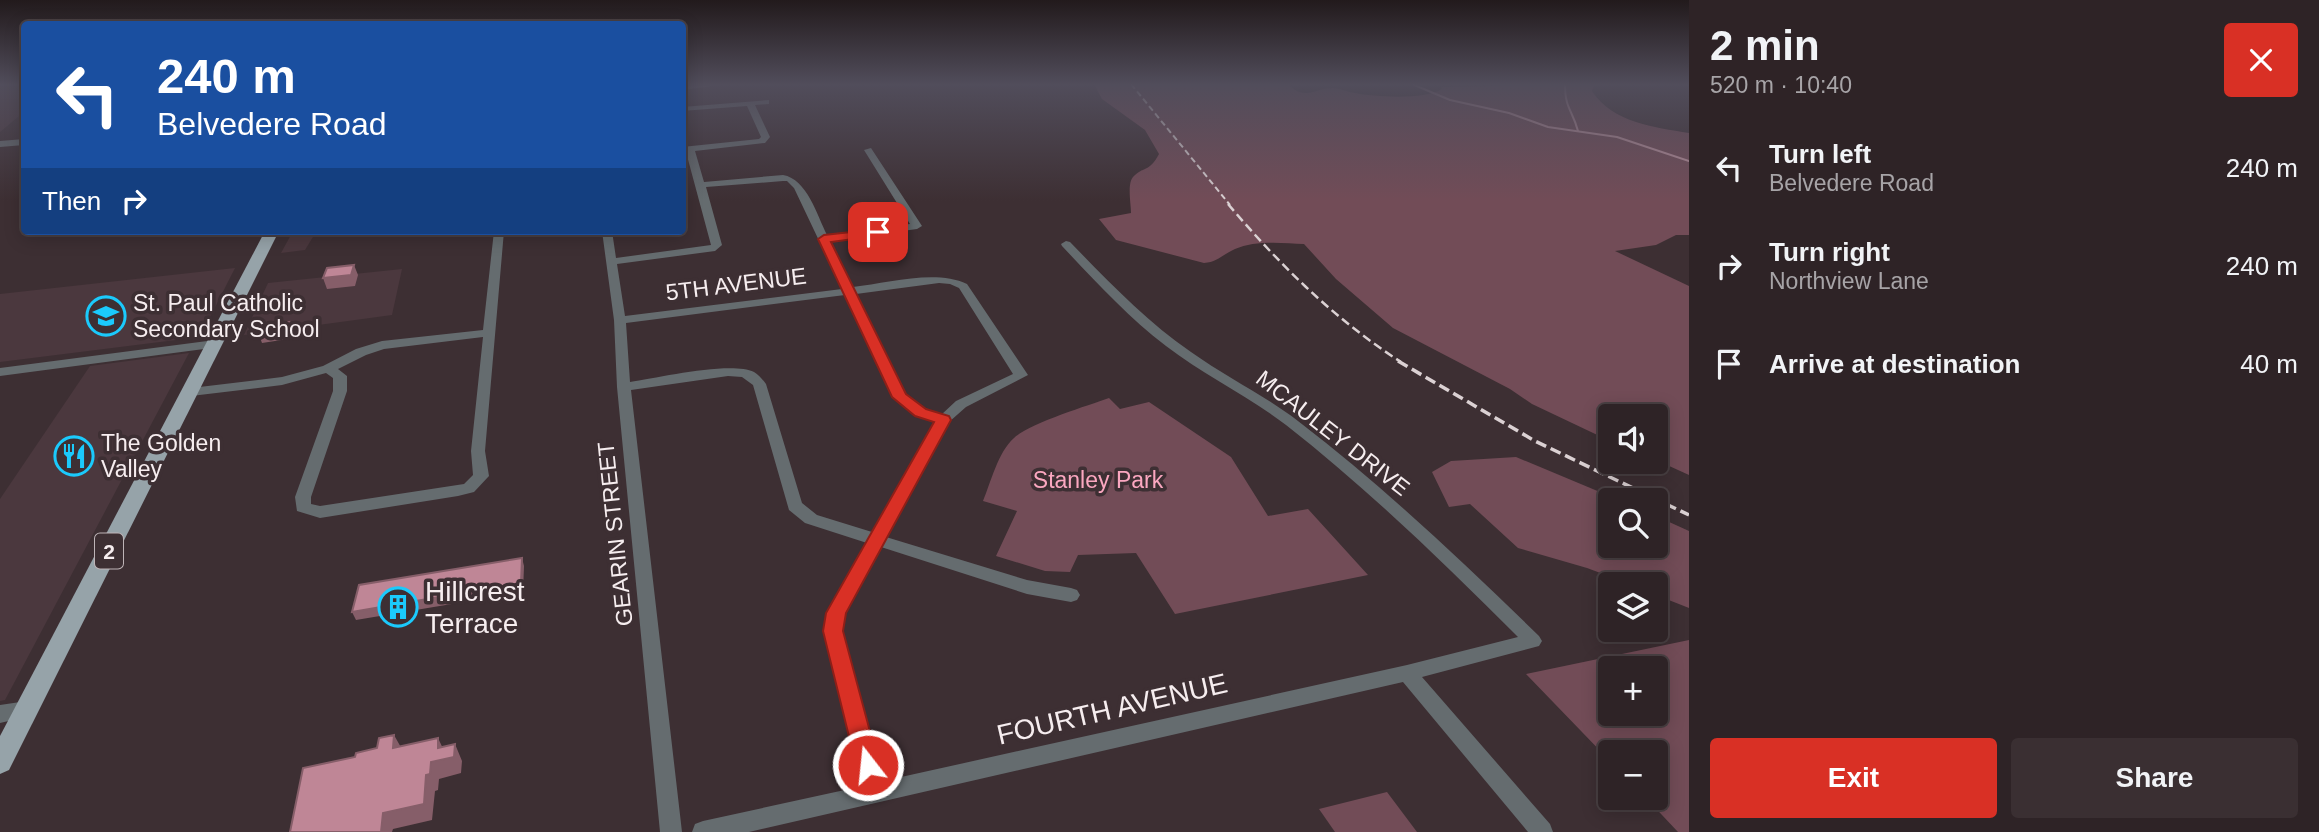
<!DOCTYPE html>
<html lang="en">
<head>
<meta charset="utf-8">
<style>
  body { margin:0; font-family:Helvetica,sans-serif; background:#3a2f32; color:#f1f3f6; height:100vh; display:flex; flex-direction:column; font-size:26px; white-space:nowrap }
  * { box-sizing:border-box; margin:0 }
  p { font-size:23px; color:#a7a4a7 }
  .icon { flex:none; width:38px; height:38px; fill:none; stroke:currentColor; stroke-width:2; stroke-linecap:round; stroke-linejoin:round }
  .map { position:relative; flex:1; overflow:hidden }
  .drawer { display:flex; flex-direction:column; background:#2e2326; width:630px }
  .drawer>* { flex:none }
  .guide { position:absolute; left:21px; top:21px; width:665px; height:214px; border-radius:7px; box-shadow:0 4px 18px #0003,0 0 0 2px #494043; background:#1a4fa0; color:#fff; overflow:hidden }
  .controls { position:absolute; left:1598px; top:404px; display:grid; gap:14px }
  .controls a { display:grid; place-items:center; width:70px; height:70px; border-radius:7px; background:#2e2326; box-shadow:0 4px 18px #0003,0 0 0 2px #494043; font-size:35px }
  .pin { position:absolute; display:grid; place-items:center; width:60px; height:60px; color:#fff; margin:-30px; border-radius:14px; box-shadow:0 4px 10px #0006 }
  .me { position:absolute; width:77px; margin:-38px; rotate:344deg; stroke-linejoin:round; filter:drop-shadow(0 0 5px #0008) }
  .turn { display:flex; align-items:center; gap:24px; height:147px; padding:0 21px; font-size:32px }
  .turn .icon { width:91px; height:91px; stroke-width:2.5 }
  .turn b { display:block; font-size:49px; line-height:60px }
  .then { display:flex; align-items:center; height:66px; padding:0 21px; background:#0003; gap:14px; font-size:26px }
  .round { display:grid; place-items:center; flex:none; width:74px; height:74px; border-radius:7px; background:#3a2f32 }
  .overview { display:flex; align-items:center; justify-content:space-between; height:119px; padding:0 21px }
  h1 { font-size:42px; font-weight:800; line-height:52px }
  .primary-button { display:flex; gap:14px; margin-top:auto; padding:14px 21px }
  .primary-button a { flex:1; height:80px; border-radius:7px; background:#d93025; color:#fff; font-size:28px; font-weight:800; line-height:80px; text-align:center }
  .primary-button a+a { background:#3a2f32; color:#f1f3f6 }
  ul { padding:0; list-style:none }
  li { display:flex; align-items:center; gap:21px; height:98px; padding:0 21px }
  li div { flex:1 }
  li b { display:block; font-size:26px }
  li em { font-style:normal }
  main { display:flex; flex:1; min-height:0 }
  .map>svg:first-child { display:block }
  .built { fill:#4b383e }
  .green { fill:#724c57; fill-rule:evenodd }
  .lines { fill:none; stroke-linecap:round; stroke-linejoin:round }
  .stream { stroke:#b88f9b; stroke-width:2 }
  .minor { fill:#656c6f; fill-rule:evenodd }
  .major { fill:#96a3a9; fill-rule:evenodd }
  .rail-far2 { stroke:#dbd1d3; stroke-width:2; stroke-dasharray:6 3.5; stroke-linecap:butt }
  .rail-far1 { stroke:#dbd1d3; stroke-width:2.5; stroke-dasharray:9 4.5; stroke-linecap:butt }
  .rail { stroke:#dbd1d3; stroke-width:3.5; stroke-dasharray:11 5; stroke-linecap:butt }
  .shaded-wall { fill:#865e69 }
  .building { fill:#bf8696; stroke:#865e69; stroke-width:2 }
  .route { fill:#d93025; stroke:#8d1f18; stroke-width:2 }
  .labels { text-anchor:middle; dominant-baseline:central; stroke-width:7; stroke-linejoin:round; paint-order:stroke }
  .shield { fill:#3d2f33; stroke:#beb4b7; stroke-width:2 }
  .shield-label { font-size:21px; font-weight:bold; fill:#f6edef }
  .street-label { font-size:23px; fill:#f6edef; stroke:#3d2f33 }
  .poi-label { font-size:23px; fill:#f6edef; stroke:#3d2f33; text-anchor:start }
  .park-label { font-size:23px; fill:#fba7c0; stroke:#3d2f33 }
  .near-poi-label { font-size:28px; fill:#f6edef; stroke:#3d2f33; text-anchor:start }
  .near-street-label { font-size:28px; fill:#f6edef; stroke:#3d2f33 }
</style>
</head>
<body>
<main>
<div class="map">
<svg width="1689" height="832" viewBox="0 0 1689 832">
  <rect width="100%" height="100%" fill="#3d2f33"/>
  <g class="built">
    <path d="M0,84H24V112L0,132Z"/>
    <path d="M293,231H333L316,232L305,250L281,253Z"/>
    <path d="M235,268L200,337L0,362V294Z"/>
    <path d="M402,269L392,315L244,335L268,283Z"/>
    <path d="M189,353L5,700L0,701V499L90,366Z"/>
  </g>
  <g class="green">
    <path d="M1094,84H1288C1305,102 1316,87 1334,88C1341,89 1348,92 1355,93C1376,97 1424,100 1442,89L1441,87L1595,84L1592,91C1613,123 1654,127 1689,133V235H1676L1656,245L1615,251L1689,286V475L1656,460V416H1610V441L1532,404L1510,389L1393,328L1336,279L1304,244C1283,243 1255,240 1235,249C1223,254 1218,262 1204,263L1116,240L1099,219L1131,213C1131,204 1127,184 1133,177C1143,166 1149,173 1159,154L1145,130L1102,99Z"/>
    <path d="M1109,398L1120,409L1149,402L1231,457L1268,516L1308,509L1368,575L1175,614L1136,553L1078,555L1070,572L1045,571L996,556L1017,511L983,501C991,482 998,452 1014,438C1030,423 1087,406 1109,398Z"/>
    <path d="M1516,457L1619,500H1610V546H1656V516L1689,531V608L1656,595V584H1630L1587,568L1518,548L1470,504L1449,507L1432,472L1451,461Z"/>
    <path d="M1689,640V832H1678L1646,798H1656V752H1610V761L1526,674ZM1656,668V714H1610V668Z"/>
    <path d="M1387,792L1417,832H1335L1319,809Z"/>
  </g>
  <g class="lines">
    <g class="stream">
      <path d="M1412,84L1450,100L1509,113L1548,127L1617,137L1689,161"/>
      <path d="M1565,84C1565,109 1572,109 1578,131"/>
    </g>
    <g class="minor">
      <path d="M700,84H729L682,90V86Z"/>
      <path d="M769,100V104L755,105L770,137L765,143L695,151L704,182L783,175C807,179 817,215 827,235L910,224L864,150L871,148L922,226L917,229L830,241L853,287C887,283 936,269 967,284L1028,375L966,407L949,422L886,537L1027,580L1071,588L1077,590L1080,595L1077,600L1071,602L1027,594L881,547L845,613L842,631L883,781L1407,665L1518,637C1444,563 1369,490 1286,425C1248,396 1204,375 1166,346C1128,317 1095,281 1062,246L1061,244L1066,241L1070,242C1108,281 1146,321 1191,352C1226,377 1264,395 1298,421C1384,487 1462,561 1539,636L1542,641L1539,646L1422,677L1550,824L1553,832H1528L1403,682L749,832H692L695,824L703,821L863,786L824,631L827,613L867,543L805,523L789,510L753,385L742,377L728,376L631,390L682,832H660L617,387L614,320L602,231H612L616,258L711,245L686,152L682,153V147L759,139L761,137L747,106L682,111V107ZM783,181H787L794,188L842,289L625,316L617,264L715,251L722,245L706,187ZM939,283L950,284L959,288L1013,374L956,401L941,415L925,410L906,395L856,294ZM845,295L895,400L915,416L935,422L872,532L817,515L802,503L766,384C762,379 759,375 754,372C730,361 658,378 630,382L626,323Z"/>
      <path d="M24,139V145L0,147V141Z"/>
      <path d="M494,231H504L485,451L489,476L474,492L458,496L320,518L297,511L295,497L333,391V378L326,373L282,385L191,396L184,392L191,388L282,377L323,366L356,349L382,341L483,330ZM483,337L471,451L473,475L464,484L320,506L311,504V497L347,391V376L338,369L366,355L384,349Z"/>
      <path d="M215,340L221,344L219,347L0,376V368Z"/>
      <path d="M27,701L34,703L37,709L34,715L0,723V705Z"/>
    </g>
    <path class="major" d="M265,231H279L9,770L0,774V736Z"/>
    <path class="rail-far2" d="M1131,84L1230,205"/>
    <path class="rail-far1" d="M1228,204C1279,264 1334,319 1401,362"/>
    <path class="rail" d="M1398,361L1535,441L1689,515"/>
  </g>
  <g class="shaded-wall">
    <path d="M354,265L358,275L355,286L327,289L323,278Z"/>
    <path d="M289,322L292,330L288,339L262,343L259,335Z"/>
    <path d="M522,558L524,566L523,592L356,620L352,612Z"/>
    <path d="M394,735L403,751L393,748Z"/>
    <path d="M438,738L446,755L455,744L462,761L461,773L439,779L438,790L435,791L432,820L393,829L392,832H381L383,813L426,775L438,748Z"/>
  </g>
  <g class="building">
    <path d="M354,265L351,275L323,278L327,268Z"/>
    <path d="M289,322L285,332L259,335L263,326Z"/>
    <path d="M522,558L521,583L352,612L359,585Z"/>
    <path d="M394,735L393,748L438,738V748L455,744L454,757L431,762L430,774L426,775L424,804L383,813L381,832H290L303,768L355,757L356,753L377,748L379,738Z"/>
  </g>
  <linearGradient id="sky" x2="0" y2="1"><stop stop-color="#221a1c"/><stop offset="0.42" stop-color="#514d5b"/><stop offset="1" stop-color="#514d5b" stop-opacity="0"/></linearGradient>
  <rect width="1689" height="201" fill="url(#sky)"/>
  <path class="route" d="M878,229L884,232L883,235L831,242L906,394L926,409L949,416L951,420L846,613L843,631L879,765L876,773L868,776L859,773L856,765L823,631L826,613L934,422L915,416L892,397L818,239L824,235Z"/>
  <defs>
    <g id="school-ring" transform="scale(2.0125)"><circle r="9.5" fill="#3d2f33" stroke="#1bcafc" stroke-width="1.5"/><path d="M0-5L7-2L0 1L-7-2ZM-4 1L0 2.5L4 1V4Q0 6-4 4Z" fill="#1bcafc"/></g>
    <g id="restaurant-ring" transform="scale(2.0125)"><circle r="9.5" fill="#3d2f33" stroke="#1bcafc" stroke-width="1.5"/><path d="M-5-6h1v4h1v-4h1v4h1v-4h1v5L-1.5 .5V6h-2V.5L-5-1ZM5-6V6H3V1.5H1.5Q1.5-4 5-6Z" fill="#1bcafc"/></g>
    <g id="building-ring" transform="scale(2.0125)"><circle r="9.5" fill="#3d2f33" stroke="#1bcafc" stroke-width="1.5"/><path d="M-4-6H4V6H1V3H-1V6H-4ZM-2.5-4.3h1.7v1.8h-1.7ZM.8-4.3h1.7v1.8H.8ZM-2.5-1h1.7V.8h-1.7ZM.8-1h1.7V.8H.8Z" fill="#1bcafc"/></g>
  </defs>
  <g fill-rule="evenodd">
    <use href="#school-ring" x="106" y="316"/>
    <use href="#restaurant-ring" x="74" y="456"/>
    <use href="#building-ring" x="398" y="607"/>
  </g>
  <g class="labels">
    <rect class="shield" x="95" y="533.5" width="28" height="35" rx="5"/>
    <g class="shield-label">
      <text x="109" y="551">2</text>
    </g>
    <g class="street-label">
      <text transform="translate(736 284) rotate(-7)">5TH AVENUE</text>
      <text transform="translate(1333 433) rotate(38)">MCAULEY DRIVE</text>
      <text transform="translate(615 534) rotate(-96)">GEARIN STREET</text>
    </g>
    <g class="poi-label">
      <text x="133" y="303">St. Paul Catholic<tspan x="133" dy="26">Secondary School</tspan></text>
      <text x="101" y="443">The Golden<tspan x="101" dy="26">Valley</tspan></text>
    </g>
    <g class="park-label">
      <text x="1098" y="480">Stanley Park</text>
    </g>
    <g class="near-poi-label">
      <text x="425" y="591">Hillcrest<tspan x="425" dy="32">Terrace</tspan></text>
    </g>
    <g class="near-street-label">
      <text transform="translate(1112 709) rotate(-13)">FOURTH AVENUE</text>
    </g>
  </g>
</svg>
<div class="controls">
<a><svg class="icon" aria-label="sound" viewBox="0 0 24 24"><path d="M4 9h4l5-4v14l-5-4H4zM17 9q2 3 0 6"/></svg></a>
<a><svg class="icon" aria-label="search" viewBox="0 0 24 24"><circle cx="10" cy="10" r="6"/><path d="M15 15l6 6"/></svg></a>
<a><svg class="icon" aria-label="layers" viewBox="0 0 24 24"><path d="M12 4l9 5-9 5-9-5zM3 14l9 5 9-5"/></svg></a>
<a>+</a>
<a>−</a>
</div>
<div class="pin" style="left:878px;top:232px;background:#d93025"><svg class="icon" aria-label="arrive" viewBox="0 0 24 24"><path d="M6 21V4h12l-3 4 3 4H6"/></svg></div>
<svg class="me" style="left:868px;top:765px" viewBox="-20 -20 40 40"><circle r="17" fill="#d93025" stroke="#fff" stroke-width="3"/><path d="M0-11L8 9 0 5-8 9z" fill="#fff"/></svg>
<div class="guide">
<div class="turn"><svg class="icon" aria-label="left" viewBox="0 0 24 24"><path d="M17 20v-9H6M10 6l-5 5 5 5"/></svg><div><b>240 m</b>Belvedere Road</div></div>
<div class="then">Then<svg class="icon" aria-label="right" viewBox="0 0 24 24"><path d="M7 20v-9h11M14 6l5 5-5 5"/></svg></div>
</div>
</div>
<section class="drawer">
<div class="overview"><div><h1>2 min</h1><p>520 m · 10:40</p></div><a class="round" style="background:#d93025;color:#fff"><svg class="icon" aria-label="close" viewBox="0 0 24 24"><path d="M6 6l12 12M18 6L6 18"/></svg></a></div>
<ul>
<li><svg class="icon" aria-label="left" viewBox="0 0 24 24"><path d="M17 20v-9H6M10 6l-5 5 5 5"/></svg><div><b>Turn left</b><p>Belvedere Road</p></div><em>240 m</em></li>
<li><svg class="icon" aria-label="right" viewBox="0 0 24 24"><path d="M7 20v-9h11M14 6l5 5-5 5"/></svg><div><b>Turn right</b><p>Northview Lane</p></div><em>240 m</em></li>
<li><svg class="icon" aria-label="arrive" viewBox="0 0 24 24"><path d="M6 21V4h12l-3 4 3 4H6"/></svg><div><b>Arrive at destination</b></div><em>40 m</em></li>
</ul>
<div class="primary-button"><a>Exit</a><a>Share</a></div>
</section>
</main>
</body>
</html>
